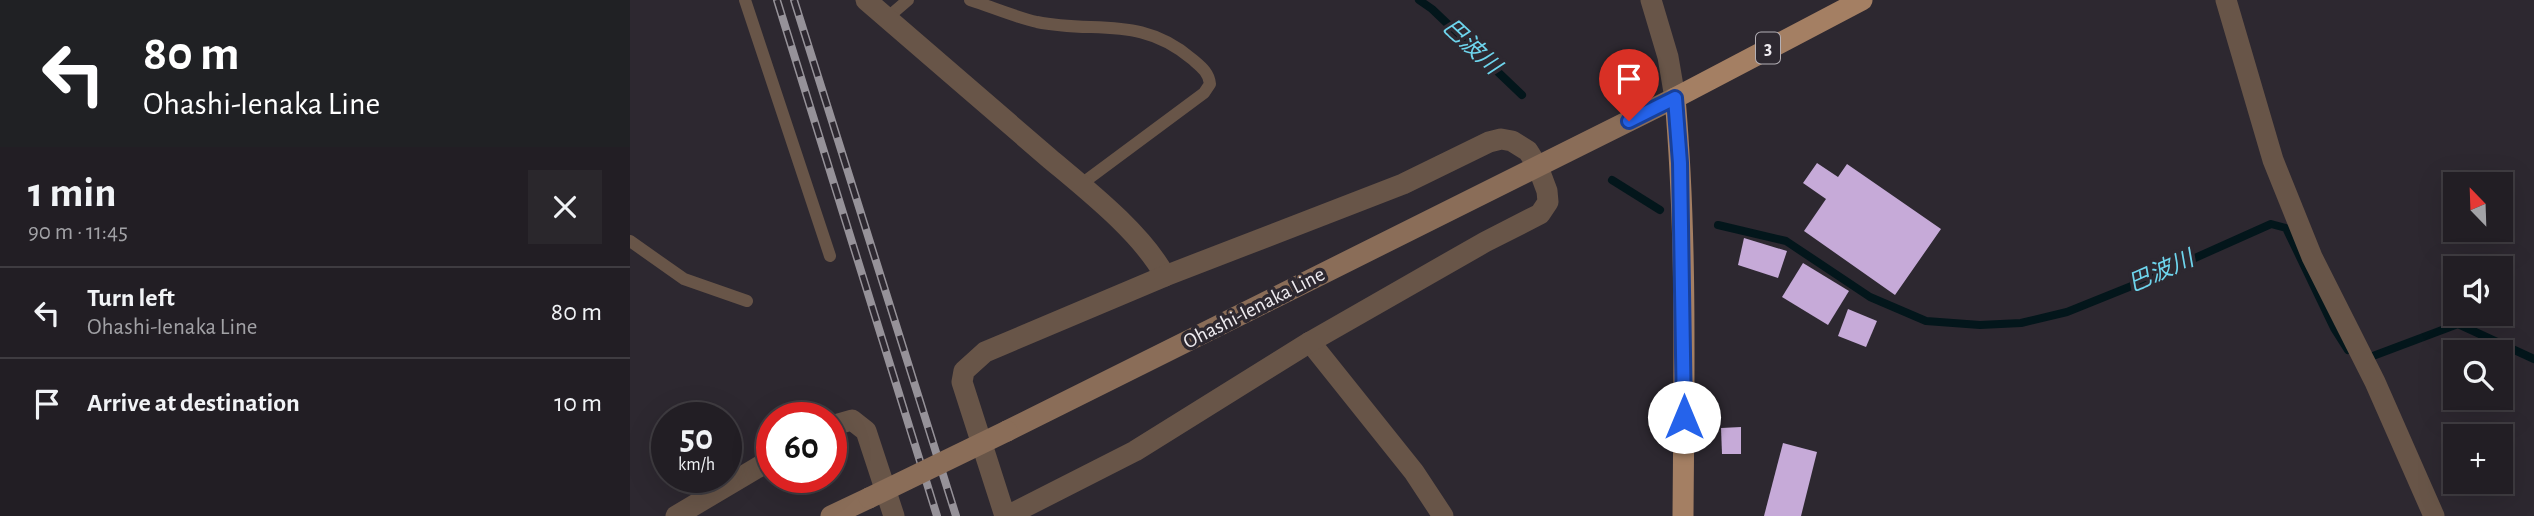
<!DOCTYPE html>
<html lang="en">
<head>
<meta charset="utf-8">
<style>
  body { margin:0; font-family:"Alegreya Sans","Noto Sans JP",sans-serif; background:#2a272c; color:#f1f3f6; height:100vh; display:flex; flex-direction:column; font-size:26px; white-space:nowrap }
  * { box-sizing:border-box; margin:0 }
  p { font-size:23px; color:#a2a2a6 }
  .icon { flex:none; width:38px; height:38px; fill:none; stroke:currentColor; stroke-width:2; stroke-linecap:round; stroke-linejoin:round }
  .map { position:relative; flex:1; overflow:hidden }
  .side { display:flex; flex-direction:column; background:#221e24; width:630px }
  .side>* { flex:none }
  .top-card { background:#202124; color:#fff; overflow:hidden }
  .needle { width:46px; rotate:337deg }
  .controls { position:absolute; left:1813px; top:172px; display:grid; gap:14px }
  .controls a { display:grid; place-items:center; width:70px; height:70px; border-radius:0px; background:#221e24; box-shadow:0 7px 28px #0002,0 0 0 2px #3f3c41; font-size:35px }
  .speed { position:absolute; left:21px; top:402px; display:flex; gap:14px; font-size:35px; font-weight:700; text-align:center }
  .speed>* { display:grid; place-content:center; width:91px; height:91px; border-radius:50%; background:#221e24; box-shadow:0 7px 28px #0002,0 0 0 2px #3f3c41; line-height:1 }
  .speed small { font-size:18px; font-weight:400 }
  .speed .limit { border:10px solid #d22; background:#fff; color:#111 }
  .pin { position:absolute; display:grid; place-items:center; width:60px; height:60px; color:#fff; margin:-72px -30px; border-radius:50% 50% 50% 0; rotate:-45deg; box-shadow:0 0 7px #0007 }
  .pin .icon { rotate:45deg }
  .me { position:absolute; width:77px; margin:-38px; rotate:0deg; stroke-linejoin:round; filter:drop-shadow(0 0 5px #0008) }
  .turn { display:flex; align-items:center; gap:24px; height:147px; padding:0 28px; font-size:32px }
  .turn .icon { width:91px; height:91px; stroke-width:2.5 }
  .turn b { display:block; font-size:49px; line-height:60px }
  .round { display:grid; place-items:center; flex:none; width:74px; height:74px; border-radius:0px; background:#2a272c }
  .headline { display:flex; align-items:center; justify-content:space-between; height:119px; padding:0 28px }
  h1 { font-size:42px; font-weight:700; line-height:52px }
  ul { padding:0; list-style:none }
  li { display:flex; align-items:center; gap:21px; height:91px; padding:0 28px; border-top:2px solid #3f3c41 }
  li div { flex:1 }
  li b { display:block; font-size:26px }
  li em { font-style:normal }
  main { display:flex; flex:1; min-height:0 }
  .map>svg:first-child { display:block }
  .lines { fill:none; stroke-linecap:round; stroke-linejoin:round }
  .stream { stroke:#03161b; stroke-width:8 }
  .building { fill:#c6aad8 }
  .service { stroke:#685548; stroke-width:12 }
  .minor { stroke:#685548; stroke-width:21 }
  .tertiary { stroke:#685548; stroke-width:21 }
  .secondary { stroke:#8a6d58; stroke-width:21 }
  .primary { stroke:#a47f63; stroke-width:21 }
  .rail-casing { stroke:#969299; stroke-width:8 }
  .rail { stroke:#2d2830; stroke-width:5; stroke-dasharray:16; stroke-linecap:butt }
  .secondary-bridge { stroke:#8a6d58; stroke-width:21 }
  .route-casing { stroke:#184099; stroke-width:18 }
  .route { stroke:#2563eb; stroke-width:12 }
  .labels { text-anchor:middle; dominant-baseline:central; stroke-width:7; stroke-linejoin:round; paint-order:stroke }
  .shield { fill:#2d2830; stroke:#b4b0b6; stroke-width:2 }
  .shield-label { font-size:19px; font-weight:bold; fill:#eeebf0 }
  .street-label { font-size:21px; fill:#eeebf0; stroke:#2d2830 }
  .water-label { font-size:23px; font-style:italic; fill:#6ed5ed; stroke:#2d2830 }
</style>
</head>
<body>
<main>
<section class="side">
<div class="top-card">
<div class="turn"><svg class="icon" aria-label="left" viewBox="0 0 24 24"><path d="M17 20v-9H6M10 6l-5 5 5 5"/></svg><div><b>80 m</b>Ohashi-Ienaka Line</div></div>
</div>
<div class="headline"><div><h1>1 min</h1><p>90 m · 11:45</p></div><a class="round"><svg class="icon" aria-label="close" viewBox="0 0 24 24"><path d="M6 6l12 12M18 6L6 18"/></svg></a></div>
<ul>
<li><svg class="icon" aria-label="left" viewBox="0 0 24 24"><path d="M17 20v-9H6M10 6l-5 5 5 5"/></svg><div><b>Turn left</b><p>Ohashi-Ienaka Line</p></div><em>80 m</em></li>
<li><svg class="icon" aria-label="arrive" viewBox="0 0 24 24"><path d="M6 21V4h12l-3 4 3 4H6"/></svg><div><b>Arrive at destination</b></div><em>10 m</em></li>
</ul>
</section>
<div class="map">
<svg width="1904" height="516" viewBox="0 0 1904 516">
  <rect width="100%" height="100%" fill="#2d2830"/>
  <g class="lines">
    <g class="stream">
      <path d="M789,0L802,9L892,95"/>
      <path d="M982,180L1030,210"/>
      <path d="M1088,225L1156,241L1240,297L1296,321L1350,325L1391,323L1437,312L1509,283L1641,224L1656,228L1704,328L1718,350"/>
      <path d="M1735,359L1828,324L1904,359"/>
    </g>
  </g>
  <g class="building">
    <path d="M1187,163L1208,177L1217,164L1311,229L1265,295L1174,231L1196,199L1173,183Z"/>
    <path d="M1114,238L1157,251L1148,278L1108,265Z"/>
    <path d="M1173,263L1219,291L1198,325L1152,297Z"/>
    <path d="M1218,309L1247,321L1236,347L1208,336Z"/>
    <path d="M1111,427V454H1092L1091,428Z"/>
    <path d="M1153,443L1187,452L1171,516H1134Z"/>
  </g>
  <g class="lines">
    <g class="service">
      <path d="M115,0L200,256"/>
      <path d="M340,0C362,7 385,17 407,22C466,34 510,15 562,59C570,66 579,72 580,84L574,93L450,185"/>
      <path d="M257,18L278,0"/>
      <path d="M0,241L54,279L117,301"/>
    </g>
    <g class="minor">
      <path d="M236,0C297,53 358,105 419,158C457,190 512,233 535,276"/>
      <path d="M1596,0L1643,160L1682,257L1745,382L1804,516"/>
      <path d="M680,342L784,472L813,516"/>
      <path d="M201,426L222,420L236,431L264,516"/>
      <path d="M46,516L142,459"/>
      <path d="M375,516L332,382L334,371L355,352L535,276L773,184L859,142L871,139L882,141L898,151L908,167L917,191L918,202L910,214L855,242L680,342L505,451L377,516"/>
    </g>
    <path class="tertiary" d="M1021,0L1038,57L1045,98"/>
    <g class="secondary">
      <path d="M377,431L1045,98"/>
      <path d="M201,516L239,498"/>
    </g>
    <path class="primary" d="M1053,516C1054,377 1057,237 1045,98L1232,0"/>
    <g class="rail-casing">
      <g id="rail">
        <path d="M147,0L307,516"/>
        <path d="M164,0L326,516"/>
      </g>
    </g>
    <use href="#rail" class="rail"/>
    <path class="secondary-bridge" d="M239,498L377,431"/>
  </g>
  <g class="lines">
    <g class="route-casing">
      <path id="route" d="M999,121L1045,98L1050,163L1054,417"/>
    </g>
    <use href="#route" class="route"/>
  </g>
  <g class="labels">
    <rect class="shield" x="1126" y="32.5" width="24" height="31" rx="5"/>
    <g class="shield-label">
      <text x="1138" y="48">3</text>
    </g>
    <g class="street-label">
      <text transform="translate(624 308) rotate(-27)">Ohashi-Ienaka Line</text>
    </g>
    <g class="water-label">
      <text transform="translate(841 47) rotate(43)">巴波川</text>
      <text transform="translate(1531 272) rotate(-24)">巴波川</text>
    </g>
  </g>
</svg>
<div class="controls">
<a><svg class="needle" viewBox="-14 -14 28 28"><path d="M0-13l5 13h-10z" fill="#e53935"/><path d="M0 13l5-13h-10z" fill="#a2a2a6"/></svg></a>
<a><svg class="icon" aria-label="sound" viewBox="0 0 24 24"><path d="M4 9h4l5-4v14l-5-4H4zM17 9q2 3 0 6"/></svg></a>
<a><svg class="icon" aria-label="search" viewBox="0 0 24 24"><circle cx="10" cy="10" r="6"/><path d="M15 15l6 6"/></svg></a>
<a>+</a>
</div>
<div class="speed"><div>50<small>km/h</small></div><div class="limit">60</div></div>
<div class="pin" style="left:999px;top:121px;background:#d93025"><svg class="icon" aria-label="arrive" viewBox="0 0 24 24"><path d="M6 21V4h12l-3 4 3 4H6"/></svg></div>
<svg class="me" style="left:1054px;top:417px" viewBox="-20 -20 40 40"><circle r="19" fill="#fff"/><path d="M0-13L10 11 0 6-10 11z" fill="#2563eb"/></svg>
</div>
</main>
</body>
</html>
